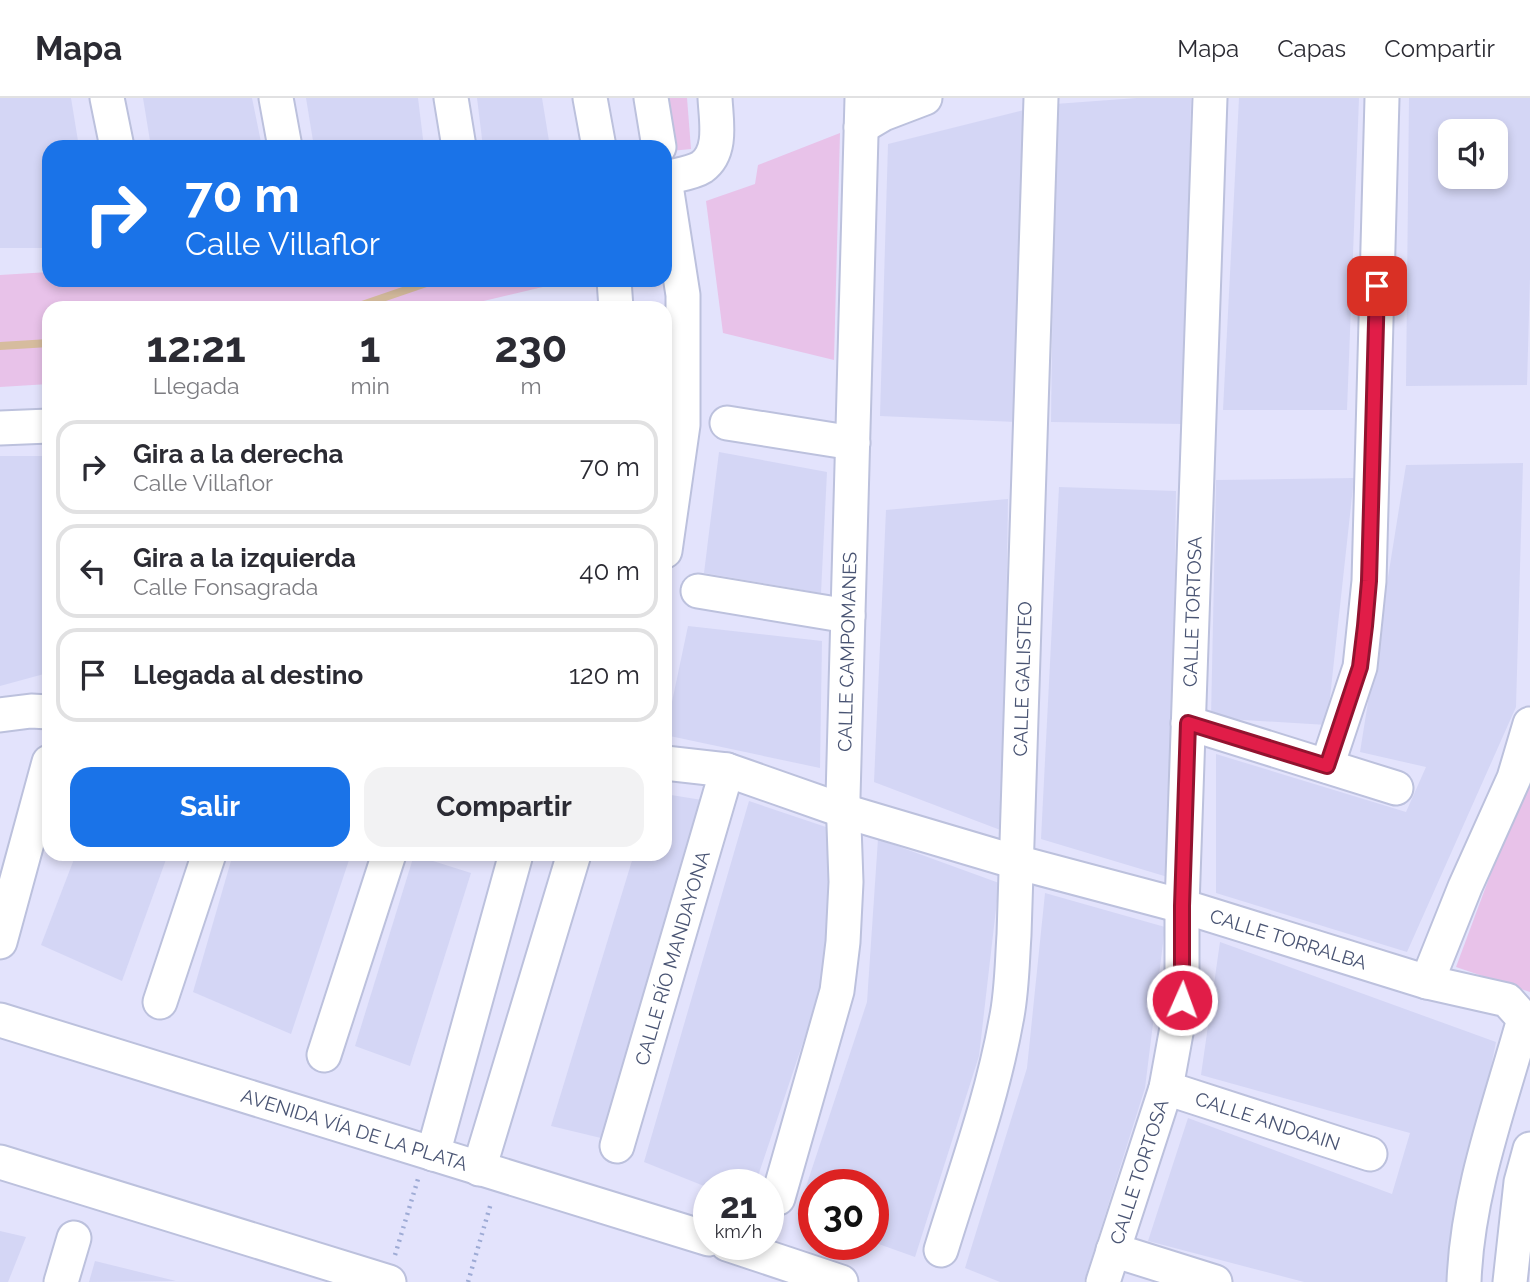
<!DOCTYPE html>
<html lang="es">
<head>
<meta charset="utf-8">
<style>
  body { margin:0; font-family:Raleway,sans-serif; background:#f2f2f3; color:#2b2b33; height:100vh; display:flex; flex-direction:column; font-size:26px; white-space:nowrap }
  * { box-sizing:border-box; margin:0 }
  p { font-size:23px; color:#7c7c81 }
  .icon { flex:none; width:38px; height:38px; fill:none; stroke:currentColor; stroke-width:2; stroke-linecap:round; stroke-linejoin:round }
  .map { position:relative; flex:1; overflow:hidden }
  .side { position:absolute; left:42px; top:203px; width:630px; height:560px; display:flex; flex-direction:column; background:#fff; border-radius:21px; box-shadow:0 4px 10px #0003 }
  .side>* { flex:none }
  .banner { position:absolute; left:42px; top:42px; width:630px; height:147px; border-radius:21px; box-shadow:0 4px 10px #0003; background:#1a73e8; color:#fff; overflow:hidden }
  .fabs { position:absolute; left:1438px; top:21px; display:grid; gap:14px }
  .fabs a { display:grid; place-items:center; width:70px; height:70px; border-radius:14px; background:#fff; box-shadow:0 4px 10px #0003; font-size:35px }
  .speed { position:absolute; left:693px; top:1071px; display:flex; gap:14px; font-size:35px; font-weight:700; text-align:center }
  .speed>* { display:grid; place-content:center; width:91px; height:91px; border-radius:50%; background:#fff; box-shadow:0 4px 10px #0003; line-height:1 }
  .speed small { font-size:18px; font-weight:400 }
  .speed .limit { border:10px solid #d22; background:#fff; color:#111 }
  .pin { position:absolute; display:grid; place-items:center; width:60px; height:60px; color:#fff; margin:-30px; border-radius:14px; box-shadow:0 4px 10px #0006 }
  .me { position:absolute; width:77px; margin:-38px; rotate:2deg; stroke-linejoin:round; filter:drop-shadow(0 0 5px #0008) }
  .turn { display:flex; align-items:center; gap:24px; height:147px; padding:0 28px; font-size:32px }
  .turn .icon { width:91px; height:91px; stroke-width:2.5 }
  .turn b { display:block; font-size:49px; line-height:60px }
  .eta { display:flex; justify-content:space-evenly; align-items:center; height:119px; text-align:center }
  .eta b { font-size:42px; font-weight:700; line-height:49px }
  .action { display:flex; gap:14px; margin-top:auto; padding:14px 28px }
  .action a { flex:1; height:80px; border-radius:21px; background:#1a73e8; color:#fff; font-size:28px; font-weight:700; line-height:80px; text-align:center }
  .action a+a { background:#f2f2f3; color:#2b2b33 }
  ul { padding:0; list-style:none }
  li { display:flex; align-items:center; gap:21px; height:94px; margin:0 14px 10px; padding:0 14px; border:4px solid #e1e1e2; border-radius:21px }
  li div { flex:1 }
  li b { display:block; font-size:26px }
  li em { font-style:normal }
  header { display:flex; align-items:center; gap:42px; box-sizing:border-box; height:98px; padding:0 35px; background:#fff; border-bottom:2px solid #e1e1e2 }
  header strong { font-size:33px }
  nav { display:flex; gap:38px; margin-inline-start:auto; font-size:24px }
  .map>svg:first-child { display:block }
  .residential { fill:#d4d6f5; fill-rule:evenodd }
  .green { fill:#e8c2e9 }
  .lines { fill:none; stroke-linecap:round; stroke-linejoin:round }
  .stream { stroke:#d6bc9e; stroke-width:8 }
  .minor-casing { stroke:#bcc1dd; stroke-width:37 }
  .path { stroke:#9eabd5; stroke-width:4.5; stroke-dasharray:2 5; stroke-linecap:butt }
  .minor { stroke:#fff; stroke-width:33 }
  .route-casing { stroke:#92132f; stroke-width:18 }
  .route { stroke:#e11d48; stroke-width:12 }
  .labels { text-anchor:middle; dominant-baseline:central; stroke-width:5; stroke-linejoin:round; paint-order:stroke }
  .street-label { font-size:19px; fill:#495473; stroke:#e9e9ff }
</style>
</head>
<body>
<header>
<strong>Mapa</strong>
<nav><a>Mapa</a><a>Capas</a><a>Compartir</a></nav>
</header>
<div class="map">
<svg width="1530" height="1184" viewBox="0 0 1530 1184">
  <rect width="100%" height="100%" fill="#e3e3fc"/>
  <g class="residential">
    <path d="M0,0H71L79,49H49V150H0Z"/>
    <path d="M143,0H252L262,49H151Z"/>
    <path d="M306,0H418L424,49H314Z"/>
    <path d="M477,0H542L550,49H483Z"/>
    <path d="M1137,0H1191L1184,326L1051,324L1055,6Z"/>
    <path d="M1239,0H1359L1347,312H1223Z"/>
    <path d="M1409,0H1530V179L1527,287L1406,288ZM1451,33H1496V79H1451Z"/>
    <path d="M1024,12L1016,324L880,318L888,46Z"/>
    <path d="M719,354L827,374L821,495L704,475Z"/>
    <path d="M0,358H49V556L44,576L0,588Z"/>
    <path d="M1523,365L1516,609L1407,854L1216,795V656L1406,714L1426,669L1360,654L1406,367Z"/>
    <path d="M1354,380L1327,627L1211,620L1216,382Z"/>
    <path d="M1059,389L1176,393L1171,780L1041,741Z"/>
    <path d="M1008,401L1003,733L874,684L886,412Z"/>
    <path d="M688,528L822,543L820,670L665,637Z"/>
    <path d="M665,696L702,702L601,1040L551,1028L634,756H665Z"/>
    <path d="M749,703L829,730L826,876L755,1087H709V1090L644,1064Z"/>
    <path d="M878,741L999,785L979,958L915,1159L873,1144V1087H814V1122L797,1116L867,904Z"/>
    <path d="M76,756H168L122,883L41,847Z"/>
    <path d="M233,756H351L291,936L193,894Z"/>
    <path d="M414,757L471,775L410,968L355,948Z"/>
    <path d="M1045,795L1165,829L1145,990L1084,1184H1000L965,1170L1027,970Z"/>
    <path d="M1220,844L1496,944L1472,1063L1455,1184H1304L1148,1143L1188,1020L1392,1096L1410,1035L1201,977Z"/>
    <path d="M0,1133L26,1139L8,1184H0Z"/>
    <path d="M95,1163L176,1183L89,1184Z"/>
  </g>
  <g class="green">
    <path d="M663,0H687L691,51L671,53Z"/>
    <path d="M840,35L834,262L723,235L706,103L755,86L758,67Z"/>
    <path d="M49,174V182L568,183L454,210H49V286L0,289V177Z"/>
    <path d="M1530,670V894L1456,869Z"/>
  </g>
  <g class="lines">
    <g class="stream">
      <path d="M340,210L362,207L435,182"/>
      <path d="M0,248L49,245"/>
    </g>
    <g class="minor-casing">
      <g id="minor">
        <path d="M107,0L117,49"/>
        <path d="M276,0L285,49"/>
        <path d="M451,0L459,49"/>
        <path d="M590,0L599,49"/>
        <path d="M651,0L659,49"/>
        <path d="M861,29L883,16L925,0"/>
        <path d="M665,80C676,77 693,75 702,69C723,54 716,22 715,0"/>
        <path d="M665,81L683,197V327L665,453"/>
        <path d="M614,182L616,210"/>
        <path d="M727,325L853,345"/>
        <path d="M0,330L49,328"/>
        <path d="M698,493L848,518"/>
        <path d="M0,617L31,613L49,614"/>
        <path d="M1188,625L1396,690"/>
        <path id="s1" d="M665,665L727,672L844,713L1016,764L1182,808L1427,884L1507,902L1524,921C1500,1007 1467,1095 1464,1184"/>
        <path d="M1327,668L1360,569L1369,483L1382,0"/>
        <path d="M0,844L49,664"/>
        <path d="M1427,884L1465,789L1514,680L1530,626"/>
        <path d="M160,904L209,756"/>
        <path id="s2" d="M0,922L709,1141"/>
        <path d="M324,957L389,756"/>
        <path id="s3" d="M1166,990L1370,1056"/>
        <path id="s4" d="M617,1048L727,672"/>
        <path d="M433,1056L516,756"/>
        <path d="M0,1064L389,1184"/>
        <path d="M479,1071L574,756"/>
        <path id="s5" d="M778,1100L837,893L843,844L846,784L843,699L862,0"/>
        <path d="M727,1146L841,1184"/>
        <path id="s6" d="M941,1152C964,1077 992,1001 1006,923C1012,895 1012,866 1014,837L1041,0"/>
        <path d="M1113,1152L1215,1184"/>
        <path d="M61,1184L74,1140"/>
        <path id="s7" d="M1103,1184L1166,990L1182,902V808L1210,0"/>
        <path d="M1510,1184L1521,1084L1530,1051"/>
      </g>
    </g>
    <g class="path">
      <path d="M395,1157L418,1081"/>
      <path d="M468,1184L491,1105"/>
    </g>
    <use href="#minor" class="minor"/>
  </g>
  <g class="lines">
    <g class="route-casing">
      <path id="route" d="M1182,902V808L1188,625L1327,668L1360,569L1365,528L1369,483L1377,188"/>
    </g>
    <use href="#route" class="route"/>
  </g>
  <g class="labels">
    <g class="street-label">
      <text stroke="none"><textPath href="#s7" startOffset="682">CALLE TORTOSA</textPath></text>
      <text stroke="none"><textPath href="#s5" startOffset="555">CALLE CAMPOMANES</textPath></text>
      <text stroke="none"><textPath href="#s6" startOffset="581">CALLE GALISTEO</textPath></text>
      <text stroke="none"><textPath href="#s1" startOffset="649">CALLE TORRALBA</textPath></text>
      <text stroke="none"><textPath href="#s4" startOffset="196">CALLE RÍO MANDAYONA</textPath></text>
      <text stroke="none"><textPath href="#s3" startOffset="107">CALLE ANDOAIN</textPath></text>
      <text stroke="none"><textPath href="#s2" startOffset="371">AVENIDA VÍA DE LA PLATA</textPath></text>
      <text stroke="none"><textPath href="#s7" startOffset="116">CALLE TORTOSA</textPath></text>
    </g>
  </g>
</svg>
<div class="fabs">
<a><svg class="icon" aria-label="sound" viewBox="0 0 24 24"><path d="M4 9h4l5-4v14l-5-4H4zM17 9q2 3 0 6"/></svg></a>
</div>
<div class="speed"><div>21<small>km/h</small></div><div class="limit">30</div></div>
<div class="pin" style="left:1377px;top:188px;background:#d93025"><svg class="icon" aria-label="arrive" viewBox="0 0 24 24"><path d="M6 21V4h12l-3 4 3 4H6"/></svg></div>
<svg class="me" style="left:1182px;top:902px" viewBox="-20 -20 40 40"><circle r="17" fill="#e11d48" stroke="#fff" stroke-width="3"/><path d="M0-11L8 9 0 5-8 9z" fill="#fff"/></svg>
<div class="banner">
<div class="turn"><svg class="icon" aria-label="right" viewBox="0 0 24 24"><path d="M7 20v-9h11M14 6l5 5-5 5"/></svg><div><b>70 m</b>Calle Villaflor</div></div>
</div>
<section class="side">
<div class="eta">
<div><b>12:21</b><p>Llegada</p></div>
<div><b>1</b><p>min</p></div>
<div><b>230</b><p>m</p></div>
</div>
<ul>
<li><svg class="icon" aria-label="right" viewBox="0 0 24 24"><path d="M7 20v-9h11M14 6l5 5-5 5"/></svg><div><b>Gira a la derecha</b><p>Calle Villaflor</p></div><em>70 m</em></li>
<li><svg class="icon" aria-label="left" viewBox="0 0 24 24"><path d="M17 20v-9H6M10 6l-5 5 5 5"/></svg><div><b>Gira a la izquierda</b><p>Calle Fonsagrada</p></div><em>40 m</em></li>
<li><svg class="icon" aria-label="arrive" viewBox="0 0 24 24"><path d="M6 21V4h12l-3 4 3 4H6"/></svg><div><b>Llegada al destino</b></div><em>120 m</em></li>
</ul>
<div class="action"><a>Salir</a><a>Compartir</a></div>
</section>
</div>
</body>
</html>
